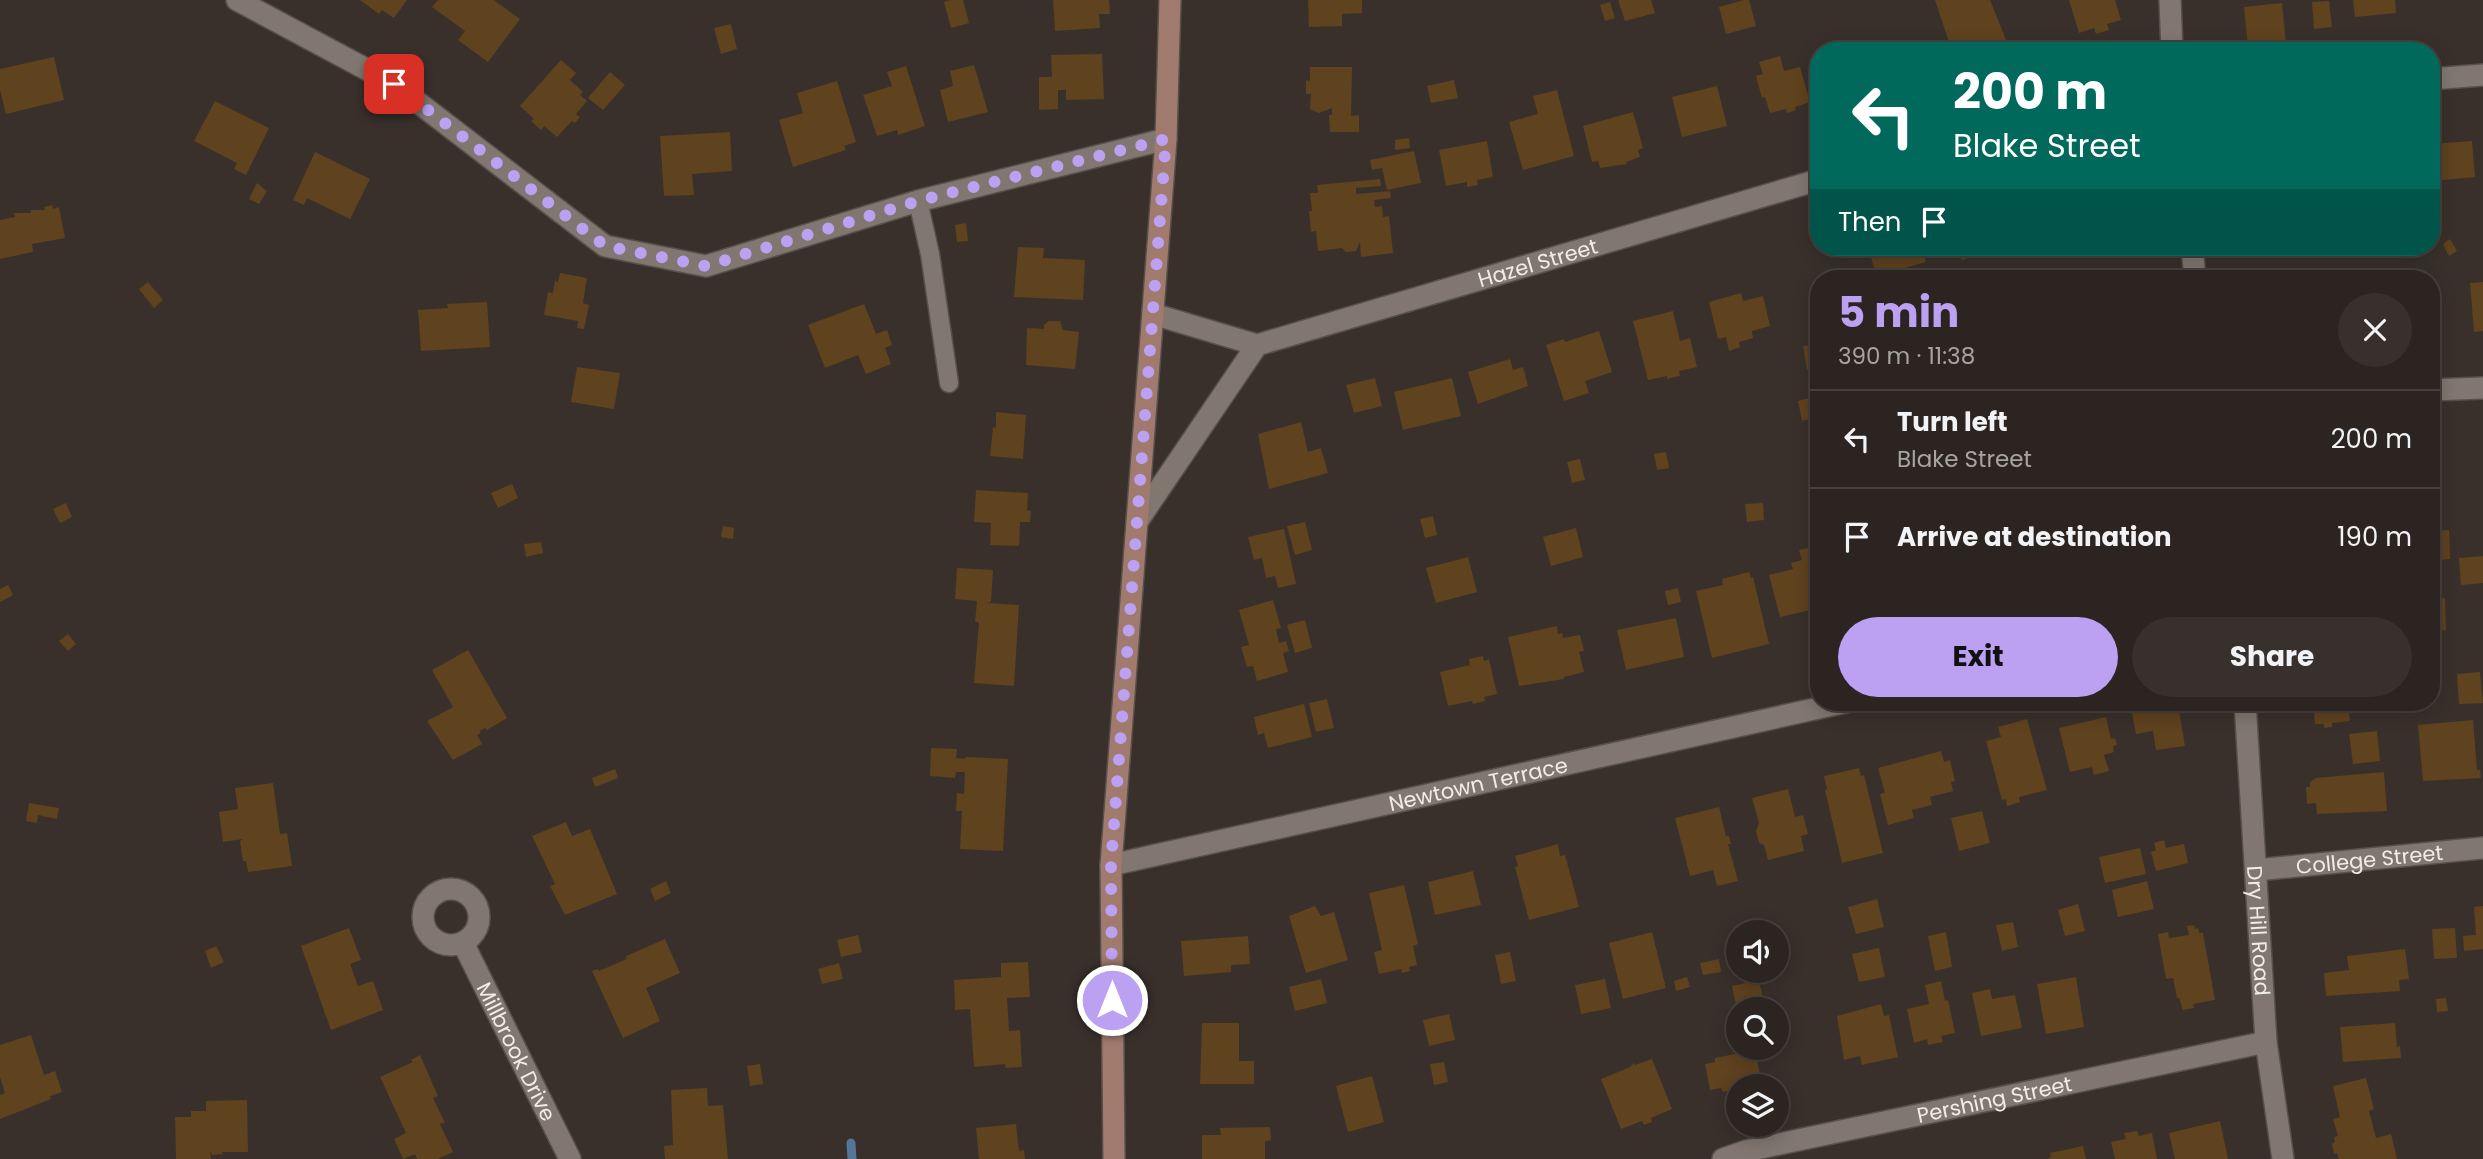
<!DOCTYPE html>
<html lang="en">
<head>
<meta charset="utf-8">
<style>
  body { margin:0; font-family:Poppins,sans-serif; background:#37302d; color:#f1f3f6; height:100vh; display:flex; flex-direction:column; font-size:26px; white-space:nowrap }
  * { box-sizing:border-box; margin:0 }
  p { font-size:23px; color:#a6a4a5 }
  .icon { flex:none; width:38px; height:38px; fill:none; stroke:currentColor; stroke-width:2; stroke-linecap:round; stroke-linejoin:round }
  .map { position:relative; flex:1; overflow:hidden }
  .details { position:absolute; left:1810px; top:270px; width:630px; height:441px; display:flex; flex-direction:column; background:#2b2420; border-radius:28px; box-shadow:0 4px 18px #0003,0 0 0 2px #47413e }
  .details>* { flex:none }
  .hud { position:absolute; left:1810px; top:42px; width:630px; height:214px; border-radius:28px; box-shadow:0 4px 18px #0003,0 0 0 2px #47413e; background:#00695c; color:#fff; overflow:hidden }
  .fabs { position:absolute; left:1726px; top:920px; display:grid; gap:14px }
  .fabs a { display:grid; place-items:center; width:63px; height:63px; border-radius:50%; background:#2b2420; box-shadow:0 4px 18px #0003,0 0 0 2px #47413e; font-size:35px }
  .pin { position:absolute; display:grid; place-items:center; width:60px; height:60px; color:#fff; margin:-30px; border-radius:14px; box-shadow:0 4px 10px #0006 }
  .me { position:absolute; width:77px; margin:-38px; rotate:0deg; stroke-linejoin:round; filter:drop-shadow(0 0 5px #0008) }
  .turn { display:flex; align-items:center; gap:24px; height:147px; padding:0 28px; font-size:32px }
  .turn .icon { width:91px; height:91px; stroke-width:2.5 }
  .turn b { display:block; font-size:49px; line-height:60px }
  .then { display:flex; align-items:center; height:66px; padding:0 28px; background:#0003; gap:14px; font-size:26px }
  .round { display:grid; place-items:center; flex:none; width:74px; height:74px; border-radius:37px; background:#37302d }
  .head { display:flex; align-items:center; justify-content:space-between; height:119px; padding:0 28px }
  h1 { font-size:42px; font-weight:700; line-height:52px; color:#bca0f2 }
  .primary-button { display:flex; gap:14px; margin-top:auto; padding:14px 28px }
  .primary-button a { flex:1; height:80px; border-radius:42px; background:#bca0f2; color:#111; font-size:28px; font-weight:700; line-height:80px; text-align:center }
  .primary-button a+a { background:#37302d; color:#f1f3f6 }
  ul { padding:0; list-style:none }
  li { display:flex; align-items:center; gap:21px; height:98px; padding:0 28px; border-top:2px solid #47413e }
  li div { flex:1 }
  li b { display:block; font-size:26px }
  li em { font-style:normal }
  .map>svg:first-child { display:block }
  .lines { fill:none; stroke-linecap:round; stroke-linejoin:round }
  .stream { stroke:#547697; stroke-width:9 }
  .building { fill:#5f421e }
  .lane-casing { stroke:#574f4b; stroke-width:21 }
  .street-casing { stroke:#574f4b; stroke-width:24 }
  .secondary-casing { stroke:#574f4b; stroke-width:24 }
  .lane { stroke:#817770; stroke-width:18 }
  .street { stroke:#817770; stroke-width:21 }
  .secondary { stroke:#a07b6d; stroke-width:21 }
  .route { stroke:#bca0f2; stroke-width:12; stroke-dasharray:0 21.6 }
  .labels { text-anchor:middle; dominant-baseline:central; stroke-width:7; stroke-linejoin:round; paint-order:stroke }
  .street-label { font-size:21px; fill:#f2ece9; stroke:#1d1917 }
</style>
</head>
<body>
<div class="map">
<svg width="2483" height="1159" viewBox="0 0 2483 1159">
  <rect width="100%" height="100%" fill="#39302b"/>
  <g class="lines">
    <path class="stream" d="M851,1143L852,1159"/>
  </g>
  <g class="building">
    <path d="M360,0H407L394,18L382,10L379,14Z"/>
    <path d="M438,0H494L520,19L488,62L458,40L465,31L432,7Z"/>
    <path d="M951,0H963L969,23L951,28L944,2Z"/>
    <path d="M1053,0H1109L1110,14H1099L1100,28L1055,31Z"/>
    <path d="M1308,0H1362V13L1342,14V26L1309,27Z"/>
    <path d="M1618,0H1651L1655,13L1625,21Z"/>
    <path d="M1744,0H1749L1756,26L1726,34L1719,7Z"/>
    <path d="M1935,0H1990L2008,45L1993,51H1952Z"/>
    <path d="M2069,0H2115L2121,20L2107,24L2109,30L2096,34L2094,28L2079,33Z"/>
    <path d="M2353,0H2395L2396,13L2355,17Z"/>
    <path d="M2329,1L2332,27L2314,29L2312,2Z"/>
    <path d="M1610,2L1615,18L1605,21L1600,5Z"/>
    <path d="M2282,3L2286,44L2248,47L2244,7Z"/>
    <path d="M731,24L737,49L721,54L714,28Z"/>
    <path d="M1102,54L1104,99L1066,100V90H1058V109L1039,110V77H1052L1051,55Z"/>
    <path d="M1780,56L1784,71L1800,67L1810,102L1795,107L1796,110L1787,113L1786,109L1770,113L1765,97L1762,98L1756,76L1763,74L1759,62Z"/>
    <path d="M54,57L64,100L6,114L0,90V69Z"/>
    <path d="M561,60L576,73L570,80L583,92L580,95L587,101L576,114L580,117L575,123L572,121L557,137L544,126L541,130L531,121L534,119L520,106Z"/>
    <path d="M974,65L988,112L948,122L940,90L953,86L950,71Z"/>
    <path d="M906,66L925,126L898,135L897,130L877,136L863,95L892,86L887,72Z"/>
    <path d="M1310,67H1352L1351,116L1359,115V132H1330L1329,115H1332V108L1319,113L1310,109L1311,94H1306V80L1310,81Z"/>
    <path d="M610,72L625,85L603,110L588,98Z"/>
    <path d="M1454,80L1458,98L1431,103L1427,86Z"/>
    <path d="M837,81L856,142L844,146L846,150L793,167L779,120L803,113L797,93Z"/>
    <path d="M1717,86L1727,126L1682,137L1672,97Z"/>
    <path d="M1557,90L1574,156L1523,170L1509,122L1538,114L1533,96Z"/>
    <path d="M215,101L269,128L246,175L234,169L237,163L194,141Z"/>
    <path d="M1633,112L1643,148L1638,150L1640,157L1626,162L1627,164L1600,168L1598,161L1592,162L1583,126Z"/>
    <path d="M730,132L732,171L692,174L694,195L664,196L660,136Z"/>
    <path d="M1409,138L1410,148L1395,150V140Z"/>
    <path d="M1487,141L1493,177L1477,180L1478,185L1467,187V182L1446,186L1439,150Z"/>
    <path d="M2472,141L2475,177L2433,181L2431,144Z"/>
    <path d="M1414,151L1421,183L1387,190L1382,168L1372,170L1370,160Z"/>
    <path d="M315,152L370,179L350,219L307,198L304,205L293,200Z"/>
    <path d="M1380,179L1381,186L1356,188V194L1390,191L1391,198L1374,200L1375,207L1382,206L1383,217L1389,216L1393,253L1361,257L1360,242L1356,251L1346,252L1342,248L1318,251L1316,231L1311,232L1309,211H1312L1310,193H1318L1317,185Z"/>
    <path d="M257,183L267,191L259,204L249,199Z"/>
    <path d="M52,205L53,209L59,207L65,238L32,244L33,252L0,259V220L15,217L14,213H31V210H45L44,207Z"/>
    <path d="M966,223L968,241L957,242L955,225Z"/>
    <path d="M2450,239L2457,251L2449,256L2443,244Z"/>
    <path d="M1018,247L1044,248L1043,258L1085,260L1083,300L1014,297Z"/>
    <path d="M1868,247H1921L1926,262L1887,273L1888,278H1877Z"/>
    <path d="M1954,247H2001L1962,260Z"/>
    <path d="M560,273L587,278L583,303L589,305L584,329L577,328L578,321L544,315L548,292L553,293L555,281L558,282Z"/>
    <path d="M148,282L163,300L154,308L139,289Z"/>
    <path d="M2483,282V331L2474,332L2470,283Z"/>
    <path d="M1741,293L1743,301L1763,296L1770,326L1752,331L1753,338L1739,342L1740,347L1729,351L1726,337L1718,339L1709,302Z"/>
    <path d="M487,302L490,347L421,351L418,310L448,308L447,304Z"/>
    <path d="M864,304L876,334L887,330L892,345L885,348L891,364L866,374L858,355L825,368L808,325Z"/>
    <path d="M1673,311L1680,341L1690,338L1697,367L1679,371L1680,376L1667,379V376L1648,380L1633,321Z"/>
    <path d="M1049,321H1060L1063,330L1079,332L1075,369L1026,365L1027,328L1044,329V325Z"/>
    <path d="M1818,330V368L1807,370L1803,346L1814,345L1812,331Z"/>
    <path d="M1599,331L1612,372L1585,381L1589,393L1564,401L1546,345L1564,339L1565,342Z"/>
    <path d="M1510,359L1513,370L1523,367L1528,386L1478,404L1468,372Z"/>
    <path d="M577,367L620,373L614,409L571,402Z"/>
    <path d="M1375,378L1382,406L1354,413L1346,385Z"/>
    <path d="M1452,378L1461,416L1403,430L1394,392Z"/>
    <path d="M1818,396V417L1802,421L1798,401Z"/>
    <path d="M996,412L1026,415L1023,459L990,456L993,427L996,428Z"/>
    <path d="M1301,422L1308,452L1321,448L1328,473L1269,489L1258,434Z"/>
    <path d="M1666,452L1669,468L1657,470L1654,454Z"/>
    <path d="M1580,459L1585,480L1572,483L1567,462Z"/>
    <path d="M512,484L518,498L498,508L491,493Z"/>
    <path d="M976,490L1028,493L1027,510L1031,511L1030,522H1020L1019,546L990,545L991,523L974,522Z"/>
    <path d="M66,503L72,517L60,523L53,509Z"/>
    <path d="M1763,503L1764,520L1747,522L1745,504Z"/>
    <path d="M1433,516L1437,535L1425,538L1420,519Z"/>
    <path d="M1305,522L1312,550L1295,555L1287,526Z"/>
    <path d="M723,526L734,528L733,539L721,537Z"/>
    <path d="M1576,528L1583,557L1551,566L1543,537Z"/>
    <path d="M1284,529L1296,584L1278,588L1275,576L1266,578L1262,558L1254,560L1248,537Z"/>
    <path d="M2449,530L2450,559L2431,560V531Z"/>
    <path d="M541,542L543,553L526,557L524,544Z"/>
    <path d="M1818,546V612L1811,614L1810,610L1780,617L1769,575L1793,569L1791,563L1802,560L1799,550Z"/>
    <path d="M2483,556V583L2461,585L2459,558Z"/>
    <path d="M1468,557L1477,592L1436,603L1426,568Z"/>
    <path d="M957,568L993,570L991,602L987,603L1019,605L1014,686L974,683L979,622H975L977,601L955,599Z"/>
    <path d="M1749,572L1751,578L1753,577L1769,644L1712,658L1696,591L1723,585L1722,579Z"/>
    <path d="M8,585L13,595L0,602V589Z"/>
    <path d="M1678,588L1681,602L1668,605L1665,591Z"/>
    <path d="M2445,598L2446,630L2431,631V599Z"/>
    <path d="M1273,600L1281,628L1276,629L1279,643L1286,641L1289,651L1283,653L1288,672L1257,681L1253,666L1247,667L1241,647L1249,645L1239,610Z"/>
    <path d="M1676,618L1684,657L1626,670L1617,630Z"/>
    <path d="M1305,620L1312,648L1295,653L1287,625Z"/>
    <path d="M1557,626L1558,634L1562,633L1563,638L1580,635L1584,651L1579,652L1584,672L1564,677V679L1519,686L1508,637Z"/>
    <path d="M68,634L76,644L68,651L59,641Z"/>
    <path d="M468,650L507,718L487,730L485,728L479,731L481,733L477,735L482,744L453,760L427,721L453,707L432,670Z"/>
    <path d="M1483,656L1484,661L1489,659L1497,694L1484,697L1485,701L1473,704L1472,701L1448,706L1440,672L1470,665L1469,659Z"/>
    <path d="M2480,672L2483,703L2459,704L2457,674Z"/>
    <path d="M1327,699L1334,728L1316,732L1309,703Z"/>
    <path d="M2130,702H2174L2175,712L2179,711L2185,746L2156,750L2153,731L2136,734Z"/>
    <path d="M2313,702H2348L2350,721L2332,723V727L2324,728V724H2315Z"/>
    <path d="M1304,704L1312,737L1268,748L1264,733L1258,735L1254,717Z"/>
    <path d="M2106,717L2111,739L2115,738L2117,745L2113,746L2114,752L2104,755L2109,771L2094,775L2092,767L2070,772L2059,728Z"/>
    <path d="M2027,719L2047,790L2019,797L2020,802L2007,806L2006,799L2002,800L1986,741L2001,737L1998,727Z"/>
    <path d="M2473,720L2477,770H2480L2481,778L2423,781L2418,725Z"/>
    <path d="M2377,731L2380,761L2353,764L2349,734Z"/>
    <path d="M931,748L957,749L956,758L965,759V757L1008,759L1003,851L960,849L962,811H956L957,793L964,794L965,772H956L955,778L930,776Z"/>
    <path d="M1941,751L1944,762L1950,760L1955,781L1951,782L1953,791L1930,797L1932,805L1912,810L1914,818L1888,825L1880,794L1885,793L1878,768Z"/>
    <path d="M1859,768L1861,776L1864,775L1883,853L1842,863L1825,790L1827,789L1824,776Z"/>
    <path d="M615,769L618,778L595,787L592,778Z"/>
    <path d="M2384,772L2387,811L2317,814L2316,803L2307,804L2306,787H2310V782L2316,778Z"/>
    <path d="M273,783L280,834L287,833L292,866L248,872L246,861H243L240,841L243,839L223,842L219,812L238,809L235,788Z"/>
    <path d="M1788,789L1795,817L1803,815L1808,834L1801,836L1804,851L1768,860L1764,845L1759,843L1756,831L1759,823L1752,798Z"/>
    <path d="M29,803L59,808L57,819L38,815L37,823L26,821Z"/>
    <path d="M1719,807L1726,836H1729L1731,844H1728L1738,881L1717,886L1713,870L1690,876L1675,818Z"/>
    <path d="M1982,811L1990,843L1959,851L1951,818Z"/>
    <path d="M566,822L572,836L590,829L617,894L565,915L550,886L555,884L532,836Z"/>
    <path d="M2164,840L2166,848L2184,844L2188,863L2156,871L2151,852L2156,850L2154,843Z"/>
    <path d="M1558,844L1560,856L1565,855L1579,907L1529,920L1515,867L1518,866L1515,856Z"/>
    <path d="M2140,848L2146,874L2105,883L2099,857Z"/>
    <path d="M1473,871L1481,905L1435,915L1428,882Z"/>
    <path d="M666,881L671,893L655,901L650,889Z"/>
    <path d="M2147,881L2154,909L2118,917L2112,890Z"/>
    <path d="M1404,885L1418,944L1413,946L1417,965L1409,967L1410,971L1402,973L1401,969L1379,974L1374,952L1382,950L1369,893Z"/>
    <path d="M1877,899L1884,927L1856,934L1848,907Z"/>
    <path d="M2078,904L2085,931L2065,936L2058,910Z"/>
    <path d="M1315,906L1321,916L1334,912L1348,960L1306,973L1289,916Z"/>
    <path d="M2483,906V949L2464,951L2463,936L2476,935L2474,907Z"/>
    <path d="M2013,922L2018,947L2002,951L1996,925Z"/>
    <path d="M2194,925L2195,929L2198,928L2199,933H2203L2215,1000L2193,1004L2194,1008L2183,1010L2179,998H2177L2173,978L2166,979L2158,934L2168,932L2169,938L2189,935L2187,926Z"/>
    <path d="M349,928L361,960L350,964L358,986L373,981L383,1010L331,1030L301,946Z"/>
    <path d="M2455,928L2457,958L2434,959L2432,929Z"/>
    <path d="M1652,932L1666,988L1623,999L1609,943Z"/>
    <path d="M1946,932L1952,967L1935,971L1928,936Z"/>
    <path d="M858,935L862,952L841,957L837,940Z"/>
    <path d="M1248,936L1250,964L1231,965V972L1184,976L1181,941Z"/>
    <path d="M665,939L680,973L646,988L660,1021L623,1038L592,971L598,969L599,971L627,959L626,956Z"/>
    <path d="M216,946L224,962L211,968L205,951Z"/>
    <path d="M1879,948L1885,977L1859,982L1852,954Z"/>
    <path d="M2405,949L2409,979L2399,980L2400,991L2326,996L2324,973L2349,970L2347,956Z"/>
    <path d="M1510,952L1516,981L1501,984L1495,955Z"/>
    <path d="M1719,959L1721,972L1703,975L1700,963Z"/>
    <path d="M1028,962L1030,997L1007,998L1009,1031L1020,1030L1022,1067L1006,1068L1005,1064L974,1067L970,1009L955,1010L954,980L1001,977V963Z"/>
    <path d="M839,963L843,979L822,984L818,969Z"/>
    <path d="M1687,977L1690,987L1676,991L1674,981Z"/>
    <path d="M2076,977L2084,1027L2046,1034L2037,984Z"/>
    <path d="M1321,979L1327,1003L1295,1011L1289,987Z"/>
    <path d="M1605,979L1611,1008L1581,1014L1575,985Z"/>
    <path d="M1759,980L1765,1007L1737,1010L1732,986Z"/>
    <path d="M1941,981L1945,1001L1948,1000L1955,1033L1941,1036L1943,1042L1928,1045L1927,1039L1914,1043L1907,1009L1929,1004L1925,985Z"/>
    <path d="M1990,989L1992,999L2015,995L2022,1028L1981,1036L1972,993Z"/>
    <path d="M2446,998L2448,1011L2437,1012L2436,999Z"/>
    <path d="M1881,1004L1884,1016L1889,1015L1898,1057L1862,1065L1860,1056L1844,1060L1837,1016Z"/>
    <path d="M1449,1014L1455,1040L1429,1046L1423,1020Z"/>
    <path d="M1202,1023H1239V1061H1254V1084H1200Z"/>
    <path d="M2395,1023L2397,1047L2400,1046L2401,1058L2343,1062L2340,1027Z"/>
    <path d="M31,1035L44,1075L55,1071L62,1092L50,1096L51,1099L0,1119V1095L5,1093L0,1077V1045Z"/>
    <path d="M1755,1050L1762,1085H1758V1087H1738V1089L1723,1092L1721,1088L1710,1090L1705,1064L1715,1062V1058Z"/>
    <path d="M420,1055L438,1096L433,1098L445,1123L440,1124L453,1152L438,1159H417L415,1154L403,1159L394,1139L406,1133L380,1077L413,1062L411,1060Z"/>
    <path d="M1652,1059L1672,1109L1651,1118L1652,1122L1644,1125L1642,1121L1621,1129L1601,1079L1630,1067L1634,1063L1635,1065Z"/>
    <path d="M1444,1062L1448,1082L1434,1085L1430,1064Z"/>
    <path d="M760,1064L763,1084L750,1086L747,1066Z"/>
    <path d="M1372,1076L1384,1122L1348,1132L1336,1086Z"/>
    <path d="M2366,1078L2374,1109L2369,1111L2376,1138L2391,1134L2397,1159H2339L2337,1153L2334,1154L2332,1144L2335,1142L2334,1137L2338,1136L2333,1119L2340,1117L2333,1086Z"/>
    <path d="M707,1088L708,1106L723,1105L728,1159H665L664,1146L673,1145L671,1090Z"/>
    <path d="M247,1100L248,1152H222V1154L212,1155L210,1151L211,1159H176L175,1117H191V1111H206V1101Z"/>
    <path d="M2220,1121L2228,1159H2175L2169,1133Z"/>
    <path d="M1016,1124L1019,1151L1024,1150L1025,1159H979L976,1128Z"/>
    <path d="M1270,1127L1271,1140L1265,1141V1159H1202V1135H1221L1220,1128Z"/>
    <path d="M2137,1131L2139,1136L2152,1133L2157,1159H2115L2111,1142L2126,1139L2124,1133Z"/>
    <path d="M2083,1146L2086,1159H2047L2051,1157L2050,1153Z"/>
  </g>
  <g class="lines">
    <g class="lane-casing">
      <path id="lane" d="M918,201L930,254L949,383"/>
    </g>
    <g class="street-casing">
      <g id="street">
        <path d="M237,0L394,84L605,246L706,266L918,201L1166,139"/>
        <path d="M2170,0L2172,51"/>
        <path d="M2431,79L2483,75"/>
        <path d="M2192,247L2195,278"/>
        <path id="s1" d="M1153,314L1257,345L1818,180"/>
        <path d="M2431,390L2483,388"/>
        <path d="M1139,519L1257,345"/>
        <path id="s2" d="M2245,702L2266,1042L2283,1159"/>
        <path id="s3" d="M1111,865L1846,702"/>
        <path id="s4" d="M2256,870L2483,848"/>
        <circle cx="451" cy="917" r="28"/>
        <path id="s5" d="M463,943L570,1159"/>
        <path id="s6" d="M1723,1159L1746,1151L2266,1042"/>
      </g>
    </g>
    <g class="secondary-casing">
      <path id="secondary" d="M1114,1159L1111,865L1166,139L1170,0"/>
    </g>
    <use href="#lane" class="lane"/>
    <use href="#street" class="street"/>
    <use href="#secondary" class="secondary"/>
  </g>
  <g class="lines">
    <path class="route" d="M394,84L605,246L706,266L918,201L1166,139L1111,864L1112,1000"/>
  </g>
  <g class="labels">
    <g class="street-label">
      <text stroke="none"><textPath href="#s1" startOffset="401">Hazel Street</textPath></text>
      <text stroke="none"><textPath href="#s3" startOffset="376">Newtown Terrace</textPath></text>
      <text stroke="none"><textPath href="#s4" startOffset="114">College Street</textPath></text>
      <text stroke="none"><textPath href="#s2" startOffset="229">Dry Hill Road</textPath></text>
      <text stroke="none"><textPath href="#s5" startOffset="121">Millbrook Drive</textPath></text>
      <text stroke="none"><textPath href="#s6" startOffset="278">Pershing Street</textPath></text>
    </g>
  </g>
</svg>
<div class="fabs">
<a><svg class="icon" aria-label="sound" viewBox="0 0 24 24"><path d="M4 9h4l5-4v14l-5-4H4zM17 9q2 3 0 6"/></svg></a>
<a><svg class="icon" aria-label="search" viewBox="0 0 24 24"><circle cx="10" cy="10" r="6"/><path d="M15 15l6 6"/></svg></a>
<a><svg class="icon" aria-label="layers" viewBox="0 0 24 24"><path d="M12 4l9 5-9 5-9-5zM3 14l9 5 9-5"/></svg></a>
</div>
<div class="pin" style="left:394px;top:84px;background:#d93025"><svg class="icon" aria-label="arrive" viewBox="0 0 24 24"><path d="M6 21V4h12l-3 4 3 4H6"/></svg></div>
<svg class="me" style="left:1112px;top:1000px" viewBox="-20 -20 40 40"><circle r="17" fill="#bca0f2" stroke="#fff" stroke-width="3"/><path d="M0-11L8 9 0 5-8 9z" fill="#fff"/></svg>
<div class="hud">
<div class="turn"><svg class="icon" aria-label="left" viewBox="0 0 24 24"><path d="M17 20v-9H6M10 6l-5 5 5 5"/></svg><div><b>200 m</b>Blake Street</div></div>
<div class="then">Then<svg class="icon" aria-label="arrive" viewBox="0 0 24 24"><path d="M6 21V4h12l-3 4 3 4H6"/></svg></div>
</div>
<section class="details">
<div class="head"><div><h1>5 min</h1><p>390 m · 11:38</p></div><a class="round"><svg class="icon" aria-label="close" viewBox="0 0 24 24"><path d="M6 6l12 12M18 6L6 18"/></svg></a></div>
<ul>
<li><svg class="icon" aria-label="left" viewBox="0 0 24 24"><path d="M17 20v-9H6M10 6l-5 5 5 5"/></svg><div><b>Turn left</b><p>Blake Street</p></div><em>200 m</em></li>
<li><svg class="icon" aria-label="arrive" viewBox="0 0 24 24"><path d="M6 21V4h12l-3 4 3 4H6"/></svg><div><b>Arrive at destination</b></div><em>190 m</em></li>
</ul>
<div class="primary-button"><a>Exit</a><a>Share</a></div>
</section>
</div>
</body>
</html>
